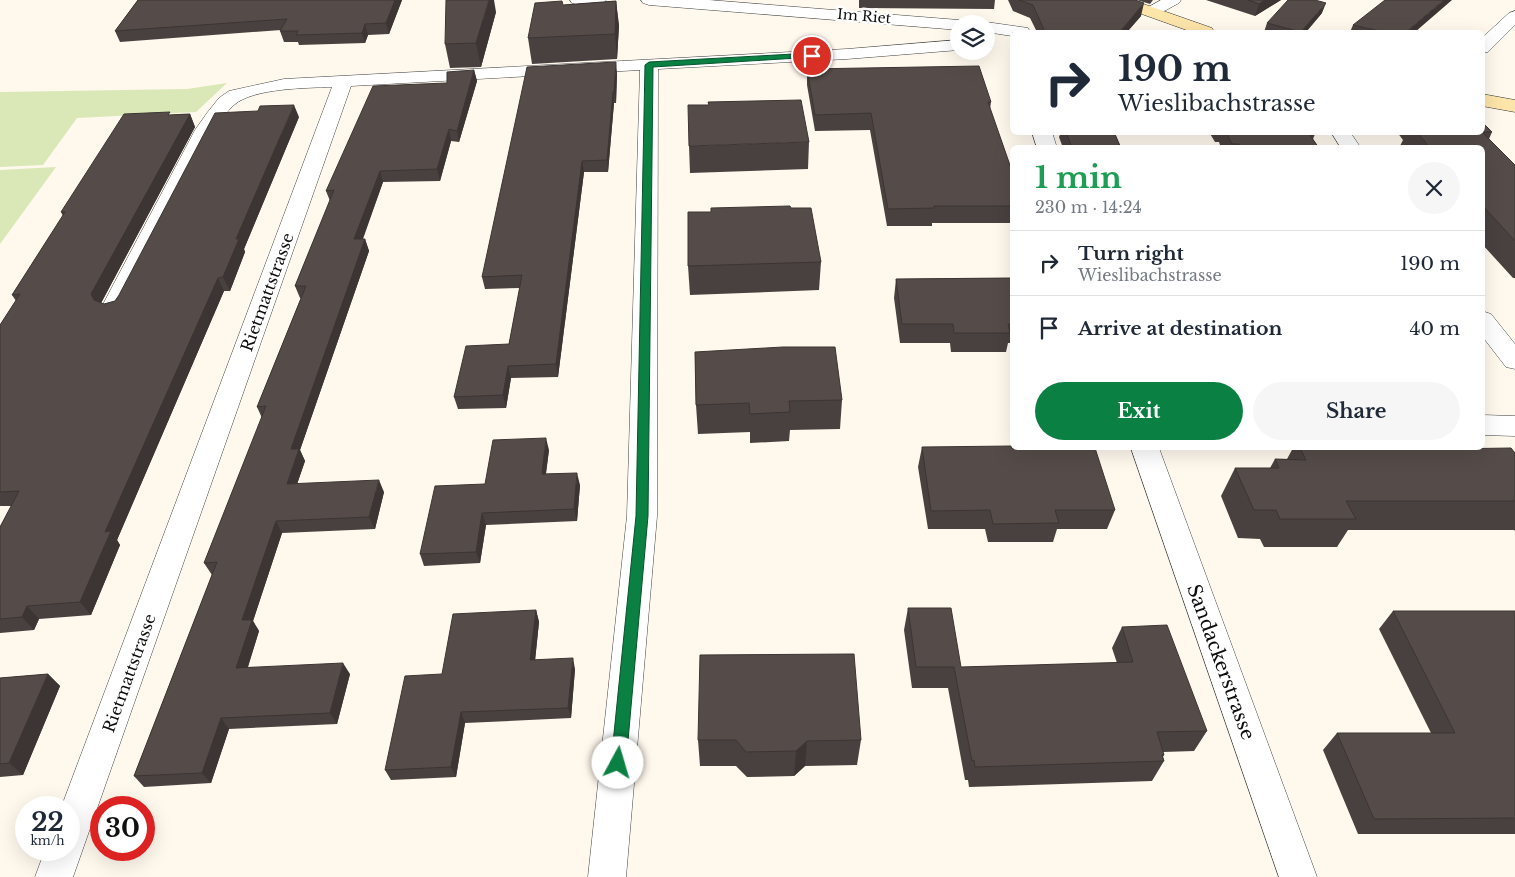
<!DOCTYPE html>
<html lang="en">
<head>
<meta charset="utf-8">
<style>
  body { margin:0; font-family:"Libre Baskerville",serif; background:#f6f6f7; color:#1f2937; height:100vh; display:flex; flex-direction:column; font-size:19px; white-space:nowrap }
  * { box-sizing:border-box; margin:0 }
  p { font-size:16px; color:#747a83 }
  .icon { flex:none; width:28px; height:28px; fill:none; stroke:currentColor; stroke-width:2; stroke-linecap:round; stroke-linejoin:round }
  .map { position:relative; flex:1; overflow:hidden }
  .details { position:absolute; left:1010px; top:145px; width:475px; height:305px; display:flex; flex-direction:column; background:#fff; border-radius:8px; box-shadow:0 5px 20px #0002 }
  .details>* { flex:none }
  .guide { position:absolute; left:1010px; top:30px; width:475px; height:105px; border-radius:8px; box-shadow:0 5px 20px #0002; background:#fff; color:#1f2937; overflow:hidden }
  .controls { position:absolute; left:950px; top:15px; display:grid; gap:10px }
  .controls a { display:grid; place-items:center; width:45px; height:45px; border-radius:50%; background:#fff; box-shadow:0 5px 20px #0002; font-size:25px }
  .speed { position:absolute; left:15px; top:796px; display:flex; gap:10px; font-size:25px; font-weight:700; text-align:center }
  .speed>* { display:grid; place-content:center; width:65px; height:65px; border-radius:50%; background:#fff; box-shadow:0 5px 20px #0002; line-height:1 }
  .speed small { font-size:12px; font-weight:400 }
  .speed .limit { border:8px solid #d22; background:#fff; color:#111 }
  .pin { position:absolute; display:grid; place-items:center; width:42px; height:42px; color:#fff; margin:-21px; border:2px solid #fff; border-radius:50%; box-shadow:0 1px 5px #0007 }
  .me { position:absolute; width:55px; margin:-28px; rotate:6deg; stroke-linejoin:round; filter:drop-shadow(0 0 4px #0008) }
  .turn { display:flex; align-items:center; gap:18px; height:105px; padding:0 25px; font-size:22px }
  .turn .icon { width:65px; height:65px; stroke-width:2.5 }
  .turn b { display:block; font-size:35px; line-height:42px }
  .round { display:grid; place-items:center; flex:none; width:52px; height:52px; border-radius:26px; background:#f6f6f7 }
  .summary { display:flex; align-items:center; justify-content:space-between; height:85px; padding:0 25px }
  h1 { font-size:30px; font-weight:700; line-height:38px; color:#1e9e55 }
  .primary-button { display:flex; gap:10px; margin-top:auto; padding:10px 25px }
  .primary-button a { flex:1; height:58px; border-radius:30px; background:#0b8043; color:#fff; font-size:20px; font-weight:700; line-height:58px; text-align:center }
  .primary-button a+a { background:#f6f6f7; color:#1f2937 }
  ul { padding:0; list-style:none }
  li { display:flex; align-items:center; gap:15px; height:65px; padding:0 25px; border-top:1px solid #e0e1e3 }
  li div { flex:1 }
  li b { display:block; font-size:19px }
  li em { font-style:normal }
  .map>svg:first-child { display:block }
  .green { fill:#dae8b8 }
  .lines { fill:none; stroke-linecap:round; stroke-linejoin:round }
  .street-casing { stroke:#404040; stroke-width:1 }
  .secondary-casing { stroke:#2f2f2f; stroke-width:1 }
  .street { fill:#fff; fill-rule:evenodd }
  .secondary { fill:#fde4a9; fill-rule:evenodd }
  .wall { fill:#49413f }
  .shaded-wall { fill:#3c3533 }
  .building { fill:#554c49; stroke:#3c3533 }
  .route { fill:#0b8043; stroke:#07532c }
  .labels { text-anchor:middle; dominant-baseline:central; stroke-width:5; stroke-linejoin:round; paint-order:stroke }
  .far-street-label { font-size:14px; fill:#0d0d0d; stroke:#fff }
  .street-label { font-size:16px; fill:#0d0d0d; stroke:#fff }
  .near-street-label { font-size:19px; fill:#0d0d0d; stroke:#fff }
</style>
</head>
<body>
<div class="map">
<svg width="1515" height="877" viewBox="0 0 1515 877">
  <rect width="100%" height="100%" fill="#fff8ed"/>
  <g class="green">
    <path d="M227,83L196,112L77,118L43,165L0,167V92L187,89Z"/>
    <path d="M56,167L0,244V170Z"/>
  </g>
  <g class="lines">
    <g class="street-casing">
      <g id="street">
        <path d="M570,0H606L604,3C594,6 582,6 572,3Z"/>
        <path d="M641,0H709L959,20L966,24H959V30L649,5L643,3Z"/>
        <path d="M1161,0H1181L1179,3L1157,15H1145L1143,12L1145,9Z"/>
        <path d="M1515,11V25L1488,52L1482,53V38L1509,13Z"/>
        <path d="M986,22L1028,28L1030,32H1012V36L986,32V24H980Z"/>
        <path d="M959,40V50L847,59L658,69L657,516L626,877H588L627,516L640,70L351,86L73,877H35L45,850H69V808H61L332,87C307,88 253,88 234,105C226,112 220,122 215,130L125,308L122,313L113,316L104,313L101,308L195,130L207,113L219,98L229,91L284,79L847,49Z"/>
        <path d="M1032,132H1052L1057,148H1037Z"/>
        <path d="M1331,132H1350L1361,148H1341Z"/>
        <path d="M1482,311L1491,314L1515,344V369L1506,367L1482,336Z"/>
        <path d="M1482,415L1515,416V436L1482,435Z"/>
        <path d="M1131,448H1159L1317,877H1279Z"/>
      </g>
    </g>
    <g class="secondary-casing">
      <g id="secondary">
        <path d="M1109,0H1132L1212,28L1214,32H1192L1111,3Z"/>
        <path d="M1482,94L1515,100V112L1482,106Z"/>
      </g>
    </g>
    <use href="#street" class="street"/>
    <use href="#secondary" class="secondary"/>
  </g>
  <g class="wall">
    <path d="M138,0H402L389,34L368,35L365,43L299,45L298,42H284L280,31L281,30L120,42L115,31Z"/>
    <path d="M859,0H995L994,9L859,8Z"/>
    <path d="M1008,0H1135L1141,16L1127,32H1037L1030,18L1013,11Z"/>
    <path d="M1137,0H1153L1150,4Z"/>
    <path d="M1206,0H1281L1255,16Z"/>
    <path d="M616,1L619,26L617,59L532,64L528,38L563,5Z"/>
    <path d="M496,12L481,67L450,68L445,44Z"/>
    <path d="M1322,13L1306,32H1264L1267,23Z"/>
    <path d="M1353,25L1415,32H1350Z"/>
    <path d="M807,69L991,102L990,109L1012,171V223H932V226H887L870,130L815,131L807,85Z"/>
    <path d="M474,70L477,81L459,142L451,141L440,181L383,182L363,239H365L369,251L300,450L305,461L297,484L384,492L375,529L282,533L253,621L259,631L248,667L350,674L337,724L229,729L211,783L144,787L134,776L212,575L204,563L262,418L257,407L301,298H300L295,286L330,201L326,191L447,83Z"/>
    <path d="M617,73L616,103H614L608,172H584L558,377L511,378L506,408L458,409L454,397L509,344L520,288L485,289L482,277Z"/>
    <path d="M190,114L195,127L101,303L104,304L115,301L299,117L244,249L245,252L230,291H224L117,540L120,545L91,615L39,619L34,630L0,633V527L12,506H0V325L16,301L12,295L63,216L61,212L172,115Z"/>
    <path d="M1061,132H1114L1121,148H1063L1059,137Z"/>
    <path d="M1209,132H1314L1315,134L1313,139L1319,148H1221L1219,142H1215Z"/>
    <path d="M1397,132H1492L1489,139L1515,165V278H1513L1482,244V148H1399L1403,140Z"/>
    <path d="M809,142L808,169L690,173L689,146Z"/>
    <path d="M791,208L821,262L819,290L690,295L688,266Z"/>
    <path d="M1012,278V343H1008L1006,352H951L950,343H900L894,298L896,279Z"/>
    <path d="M695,352L842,400L840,429L790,430L789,441L750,443V432L698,434L696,405Z"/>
    <path d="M922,447L1115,510L1107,529H1057L1053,542H988L985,529H928L918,467Z"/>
    <path d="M1293,448H1444L1445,449L1515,453V531L1514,530H1348L1337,547H1264L1260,539L1238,538L1221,496L1235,468H1270L1275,459H1287Z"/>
    <path d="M549,450L546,474L580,485L577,521L486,525L480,563L424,566L420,554L485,484Z"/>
    <path d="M908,608L961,667L1117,663L1112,648L1122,627L1207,731L1194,751L1163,752L1164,755L1163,757L1164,761L1152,781L969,787L968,780H965L948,688H912L904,630Z"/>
    <path d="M536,610L539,622L535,660L575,669L571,718L465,723L456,777L391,780L385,770L442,674Z"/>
    <path d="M1393,611H1515V834H1358L1323,750L1337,733H1431L1379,629Z"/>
    <path d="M48,674L60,686L23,775L0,777V678Z"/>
    <path d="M698,740H861L857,765L805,766L794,776L747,777L736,766H700Z"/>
  </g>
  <g class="shaded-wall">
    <path d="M395,0H402L389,34L386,23Z"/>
    <path d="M489,0H494L496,12L481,67L476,43Z"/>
    <path d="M1265,0H1281L1255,16L1259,4Z"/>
    <path d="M1444,0H1452L1415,32H1406Z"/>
    <path d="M616,1L619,26L617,59L615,34Z"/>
    <path d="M1144,3L1141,16L1127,32H1120Z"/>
    <path d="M1326,3L1322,13L1306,32H1301Z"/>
    <path d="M365,24L368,35L365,43L362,33Z"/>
    <path d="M616,62L617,73L616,103L614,92Z"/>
    <path d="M474,70L477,81L459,142L457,131Z"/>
    <path d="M613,92L614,103L608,172L607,160Z"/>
    <path d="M294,105L299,117L244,249L245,252L230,291L223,277L236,239Z"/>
    <path d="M190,114L195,127L99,307L94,300L91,294Z"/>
    <path d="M449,129L451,141L440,181L437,169Z"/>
    <path d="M582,161L584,172L558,377L556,364Z"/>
    <path d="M380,171L383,182L358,251L354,239Z"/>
    <path d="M365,239L369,251L300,450L305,461L293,496L287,484L291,449Z"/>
    <path d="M218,278L224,291L117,540L120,545L91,615L80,602L105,532Z"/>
    <path d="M508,366L511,378L506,408L503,395Z"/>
    <path d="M546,438L549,450L544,486L542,474Z"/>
    <path d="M577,473L580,485L577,521L574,509Z"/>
    <path d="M379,480L384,492L375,529L369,517Z"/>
    <path d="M482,513L486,525L480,563L476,552Z"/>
    <path d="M276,521L282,533L253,621L259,631L244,679L236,668L242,620Z"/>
    <path d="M27,606L39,619L34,630L22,617Z"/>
    <path d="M536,610L539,622L534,671L530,660Z"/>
    <path d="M573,658L575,669L571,718L568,708Z"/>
    <path d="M343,663L350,674L337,724L330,713Z"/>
    <path d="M48,674L60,686L23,775L9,763Z"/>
    <path d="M461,712L465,723L456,777L451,767Z"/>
    <path d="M221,718L229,729L211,783L202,773Z"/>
    <path d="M807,741L805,766L794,776L796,751Z"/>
  </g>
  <g class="building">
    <path d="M138,0H395L386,23L365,24L362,33L296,35L298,31H280L287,19L115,31Z"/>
    <path d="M446,0H489L476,43L445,44Z"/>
    <path d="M1019,0H1135L1144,3L1120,32H1045L1033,5Z"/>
    <path d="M1248,0H1265L1259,4Z"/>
    <path d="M1288,0H1315L1326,3L1301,32L1267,23Z"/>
    <path d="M1385,0H1444L1406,32H1384L1353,25Z"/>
    <path d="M562,1L563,5L616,1L615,34L528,38L535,3Z"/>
    <path d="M616,62L614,92H613L607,160L582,161L556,364L508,366L503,395L454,397L466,346L509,344L522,275L482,277L527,67Z"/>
    <path d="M979,66L991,102H988L1012,171V206H934V208L888,209L871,113L815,115L807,69Z"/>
    <path d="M474,70L457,131L449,129L437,169L380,171L354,239H365L291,449H299L287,484L379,480L369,517L276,521L242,620H252L236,668L343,663L330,713L221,718L202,773L134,776L217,562L204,563L266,406L257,407L306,286H295L334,190L326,191L373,86L447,83V72Z"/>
    <path d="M801,100L809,142L689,146L688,105H709L708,102Z"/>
    <path d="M294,105L236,239H239L223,277L218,278L105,532L111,531L80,602L27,606L22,617L0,619V527L19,491L0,492V325L20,294L12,295L65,212H61L124,114L170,112L168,115L190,114L91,294L94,300L104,304L115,301L119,295L215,113L258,111L260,106Z"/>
    <path d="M1482,122L1492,132H1482Z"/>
    <path d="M1066,132H1114L1121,148H1072Z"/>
    <path d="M1226,132H1314L1315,134H1309L1319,148H1241L1239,144H1232Z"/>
    <path d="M1417,132H1482L1515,165V241L1482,205V148H1430Z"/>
    <path d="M790,206L791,208H811L821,262L688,266V212H711V208Z"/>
    <path d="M1012,278V324H1008L1010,333H954L953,324H902L896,279Z"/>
    <path d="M783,347H835L842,400L789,401L790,412L750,414L749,403L696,405L695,352Z"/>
    <path d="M546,438L542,474L577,473L574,509L482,513L476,552L420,554L435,486L485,484L493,440Z"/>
    <path d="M1012,446V448H1095L1115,510H1055L1059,523L993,524L990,510L931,511L922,447Z"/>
    <path d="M1300,448H1444L1445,449L1511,448L1515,453V501H1346L1356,519H1280L1276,510H1254L1235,468H1279L1275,459L1306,460Z"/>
    <path d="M908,608H951L961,667L1133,662L1122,627L1167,625L1207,731L1157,732L1164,755H1162L1164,761L975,767L974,760L972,761L954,667H916Z"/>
    <path d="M536,610L530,660L573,658L568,708L461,712L451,767L385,770L405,676L442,674L453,614Z"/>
    <path d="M1393,611H1515V818L1374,819L1337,733H1455Z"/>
    <path d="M854,654L861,740L807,741L796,751L746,752L736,740H698L700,655Z"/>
    <path d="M48,674L9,763L0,764V678Z"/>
  </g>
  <path class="route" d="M812,53L814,54V57L653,67L648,516L626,763L623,768L618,770L613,768L611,763L636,516L645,65L649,62Z"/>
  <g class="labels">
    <g class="far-street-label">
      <text transform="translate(864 16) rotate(5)">Im Riet</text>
    </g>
    <g class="street-label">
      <text transform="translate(267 292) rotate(-70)">Rietmattstrasse</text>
      <text transform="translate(129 673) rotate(-70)">Rietmattstrasse</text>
    </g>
    <g class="near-street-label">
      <text transform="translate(1221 662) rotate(70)">Sandackerstrasse</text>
    </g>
  </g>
</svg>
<div class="controls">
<a><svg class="icon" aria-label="layers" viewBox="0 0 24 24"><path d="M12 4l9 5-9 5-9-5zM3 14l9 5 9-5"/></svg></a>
</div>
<div class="speed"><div>22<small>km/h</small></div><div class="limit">30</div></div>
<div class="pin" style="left:812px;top:56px;background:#d93025"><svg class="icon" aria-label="arrive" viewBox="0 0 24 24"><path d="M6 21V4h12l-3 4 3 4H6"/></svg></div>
<svg class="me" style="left:618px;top:763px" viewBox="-20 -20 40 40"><circle r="19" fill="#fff"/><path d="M0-13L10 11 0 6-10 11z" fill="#0b8043"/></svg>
<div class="guide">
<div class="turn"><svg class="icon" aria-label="right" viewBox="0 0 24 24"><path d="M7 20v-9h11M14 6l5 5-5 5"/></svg><div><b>190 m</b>Wieslibachstrasse</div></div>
</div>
<section class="details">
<div class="summary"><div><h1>1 min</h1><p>230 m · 14:24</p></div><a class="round"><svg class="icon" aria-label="close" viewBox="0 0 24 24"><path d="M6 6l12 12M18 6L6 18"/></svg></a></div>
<ul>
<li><svg class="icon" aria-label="right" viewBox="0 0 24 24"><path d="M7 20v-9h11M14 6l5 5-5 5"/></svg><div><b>Turn right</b><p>Wieslibachstrasse</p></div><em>190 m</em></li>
<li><svg class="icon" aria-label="arrive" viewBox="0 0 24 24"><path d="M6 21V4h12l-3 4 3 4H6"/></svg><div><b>Arrive at destination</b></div><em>40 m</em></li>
</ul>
<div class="primary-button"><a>Exit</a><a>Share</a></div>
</section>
</div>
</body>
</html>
